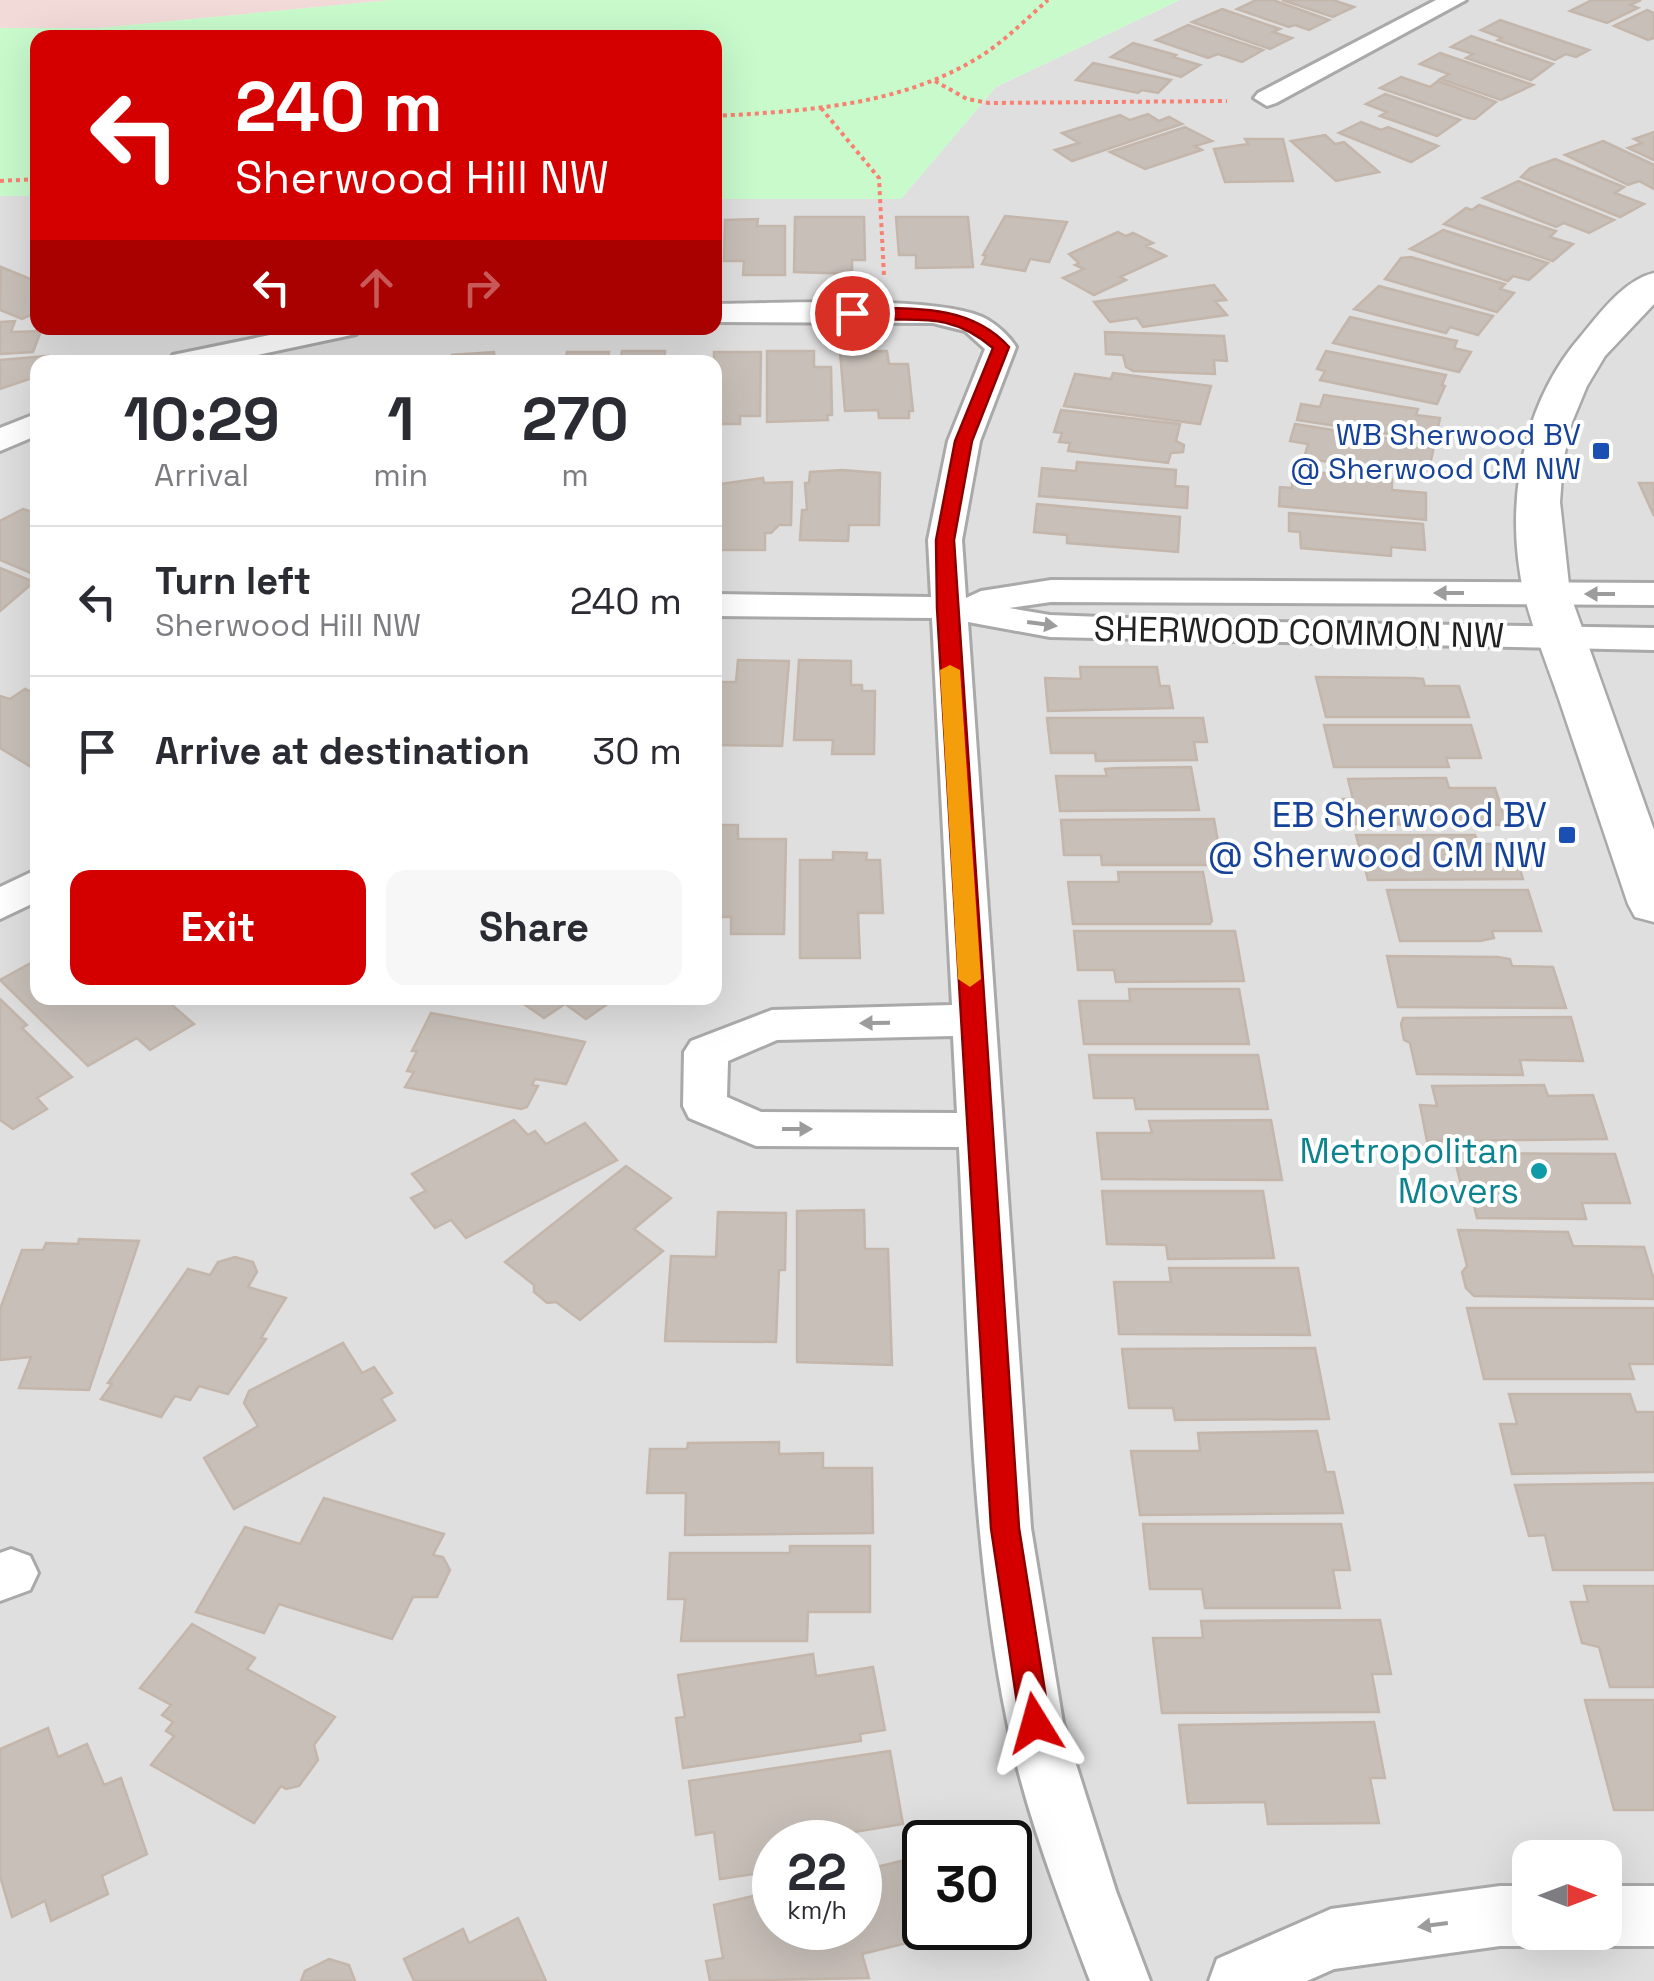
<!DOCTYPE html>
<html lang="en">
<head>
<meta charset="utf-8">
<style>
  body { margin:0; font-family:"Space Grotesk",sans-serif; background:#f7f7f7; color:#2b2b33; height:100vh; display:flex; flex-direction:column; font-size:38px; white-space:nowrap }
  * { box-sizing:border-box; margin:0 }
  p { font-size:32px; color:#7c7c81 }
  .icon { flex:none; width:55px; height:55px; fill:none; stroke:currentColor; stroke-width:2; stroke-linecap:round; stroke-linejoin:round }
  .map { position:relative; flex:1; overflow:hidden }
  .side { position:absolute; left:30px; top:355px; width:692px; height:650px; display:flex; flex-direction:column; background:#fff; border-radius:20px; box-shadow:0 10px 40px #0002 }
  .side>* { flex:none }
  .banner { position:absolute; left:30px; top:30px; width:692px; height:305px; border-radius:20px; box-shadow:0 10px 40px #0002; background:#d40000; color:#fff; overflow:hidden }
  .needle { width:65px; rotate:90deg }
  .buttons { position:absolute; left:1512px; top:1840px; display:grid; gap:20px }
  .buttons a { display:grid; place-items:center; width:110px; height:110px; border-radius:20px; background:#fff; box-shadow:0 10px 40px #0002; font-size:50px }
  .speed { position:absolute; left:752px; top:1820px; display:flex; gap:20px; font-size:50px; font-weight:700; text-align:center }
  .speed>* { display:grid; place-content:center; width:130px; height:130px; border-radius:50%; background:#fff; box-shadow:0 10px 40px #0002; line-height:1 }
  .speed small { font-size:25px; font-weight:400 }
  .speed .limit { border:5px solid #111; border-radius:15px; background:#fff; color:#111 }
  .pin { position:absolute; display:grid; place-items:center; width:85px; height:85px; color:#fff; margin:-42px; border:5px solid #fff; border-radius:50%; box-shadow:0 2px 10px #0007 }
  .me { position:absolute; width:110px; margin:-55px; rotate:352deg; stroke-linejoin:round; filter:drop-shadow(0 0 8px #0008) }
  .turn { display:flex; align-items:center; gap:35px; height:210px; padding:0 40px; font-size:45px }
  .turn .icon { width:130px; height:130px; stroke-width:2.5 }
  .turn b { display:block; font-size:70px; line-height:85px }
  .lanes { display:flex; align-items:center; height:95px; padding:0 40px; background:#0003; justify-content:center; gap:50px; direction:ltr }
  .lanes .off { opacity:.35 }
  .eta { display:flex; justify-content:space-evenly; align-items:center; height:170px; text-align:center }
  .eta b { font-size:60px; font-weight:700; line-height:70px }
  .action { display:flex; gap:20px; margin-top:auto; padding:20px 40px }
  .action a { flex:1; height:115px; border-radius:20px; background:#d40000; color:#fff; font-size:40px; font-weight:700; line-height:115px; text-align:center }
  .action a+a { background:#f7f7f7; color:#2b2b33 }
  ul { padding:0; list-style:none }
  li { display:flex; align-items:center; gap:30px; height:150px; padding:0 40px; border-top:2px solid #e1e1e2 }
  li div { flex:1 }
  li b { display:block; font-size:38px }
  li em { font-style:normal }
  .map>svg:first-child { display:block }
  .residential { fill:#e0dfdf; fill-rule:evenodd }
  .commercial { fill:#f2dad9 }
  .park { fill:#c8facc }
  .building { fill:#c7bfb8; stroke:#c4b6ab; stroke-width:2.5 }
  .lines { fill:none; stroke-linecap:round; stroke-linejoin:round }
  .minor-casing { stroke:#a9a9a9; stroke-width:6 }
  .tertiary-casing { stroke:#a9a9a9; stroke-width:5 }
  .path { stroke:#fa8072; stroke-width:4; stroke-dasharray:4 4; stroke-linecap:butt }
  .minor { fill:#fff; fill-rule:evenodd }
  .tertiary { fill:#fff; fill-rule:evenodd }
  .oneway { fill:#9c9c9c }
  .route { fill:#d40000; stroke:#8a0000; stroke-width:2.5 }
  .slow { fill:#f59e0b }
  .transit-dot { fill:#1a4fb4; stroke:#fff; stroke-width:4 }
  .culture-dot { fill:#0f9aa8; stroke:#fff; stroke-width:4 }
  .labels { text-anchor:middle; dominant-baseline:central; stroke-width:8; stroke-linejoin:round; paint-order:stroke }
  .far-transit-label { font-size:30px; fill:#164399; stroke:#fff; text-anchor:end }
  .street-label { font-size:35px; fill:#222; stroke:#fff }
  .transit-label { font-size:35px; fill:#164399; stroke:#fff; text-anchor:end }
  .culture-label { font-size:35px; fill:#0d838f; stroke:#fff; text-anchor:end }
</style>
</head>
<body>
<div class="map">
<svg width="1654" height="1981" viewBox="0 0 1654 1981">
  <rect width="100%" height="100%" fill="#f2efe9"/>
  <path class="residential" d="M1180,0H1654V1981H0V196H37L38,328H715V199H901L996,87ZM38,362H715V998H38ZM775,1842H860V1928H775ZM925,1842H1010V1928H925ZM1530,1858H1605V1932H1530Z"/>
  <path class="commercial" d="M0,0H391L98,28H0Z"/>
  <path class="park" d="M391,0H1180L996,87L901,199H715V38H38L37,196H0V28H98Z"/>
  <g class="building">
    <path d="M1256,0H1273L1329,20L1309,30L1295,25L1289,27L1237,9Z"/>
    <path d="M1282,0H1333L1354,7L1333,17Z"/>
    <path d="M1592,0H1641L1630,5L1638,8L1607,23L1570,11Z"/>
    <path d="M1222,9L1280,29L1273,32L1292,38L1270,49L1192,22Z"/>
    <path d="M1647,10L1654,13V38L1648,40L1614,26Z"/>
    <path d="M1500,20L1589,50L1576,57L1566,54L1555,60L1498,40L1502,38L1481,30Z"/>
    <path d="M1188,25L1263,50L1242,62L1218,54L1208,58L1156,40Z"/>
    <path d="M1471,36L1553,64L1531,80L1466,58L1473,54L1451,47Z"/>
    <path d="M1133,43L1176,55L1173,57L1200,65L1181,77L1111,57Z"/>
    <path d="M1440,53L1481,67L1533,85L1501,100L1440,79L1449,74L1420,64Z"/>
    <path d="M1093,63L1171,80L1158,93L1142,90L1138,93L1076,80Z"/>
    <path d="M1401,77L1430,87L1438,81L1496,102L1475,119L1468,118L1380,88Z"/>
    <path d="M1385,94L1460,120L1437,136L1380,116L1387,112L1366,104Z"/>
    <path d="M1148,114L1159,121L1169,117L1182,124L1072,161L1055,150L1079,143L1062,133L1120,115L1130,120Z"/>
    <path d="M1361,122L1381,130L1388,127L1438,146L1411,162L1339,133Z"/>
    <path d="M1185,127L1212,141L1195,146L1202,150L1145,169L1110,152Z"/>
    <path d="M1654,132V160L1628,148L1642,143L1634,139Z"/>
    <path d="M1325,135L1335,144L1344,142L1379,172L1336,181L1291,141Z"/>
    <path d="M1245,139H1283L1293,181L1225,182L1214,149L1248,144Z"/>
    <path d="M1603,141L1654,165V189L1639,181L1628,185L1565,155Z"/>
    <path d="M1555,159L1624,187L1615,193L1644,204L1620,217L1521,177L1530,168Z"/>
    <path d="M1518,181L1614,220L1589,233L1564,223L1556,227L1483,198Z"/>
    <path d="M1479,205L1556,231L1550,237L1573,244L1553,261L1444,224L1466,208L1472,210Z"/>
    <path d="M1005,216L1067,222L1049,262L1030,259L1025,271L982,264L986,256L983,255Z"/>
    <path d="M795,217H864L865,260H852V274L794,272Z"/>
    <path d="M896,217H968L973,267L916,268V255H899Z"/>
    <path d="M758,219L757,226H785V275H743L744,261H724L725,220Z"/>
    <path d="M1443,230L1548,263L1529,280L1513,276L1508,281L1410,249Z"/>
    <path d="M1118,232L1126,236L1133,233L1153,243L1146,246L1166,256L1120,277L1126,280L1094,295L1063,278L1084,269L1075,265L1079,263L1069,254Z"/>
    <path d="M1411,257L1505,284L1500,289L1514,293L1497,312L1385,279L1401,258Z"/>
    <path d="M1,267L38,282V312L22,319L0,310Z"/>
    <path d="M1214,285L1226,300L1215,301L1227,315L1143,327L1137,318L1110,322L1094,302Z"/>
    <path d="M1379,286L1493,316L1478,335L1450,327L1446,333L1354,309Z"/>
    <path d="M1350,317L1457,341L1454,348L1471,352L1459,372L1333,343Z"/>
    <path d="M15,321L11,332L41,331L33,352L0,354V322Z"/>
    <path d="M1105,332L1224,336L1227,361L1214,360L1215,374L1133,371L1126,367L1123,355L1106,354Z"/>
    <path d="M622,351H665L664,362H620Z"/>
    <path d="M767,351H814V367H831L832,415H827L828,420L767,422Z"/>
    <path d="M887,351L889,364H908L913,411H909V418H879L878,410L845,411L840,352Z"/>
    <path d="M1326,351L1446,375L1442,385L1445,386L1437,404L1320,380L1325,371L1317,369Z"/>
    <path d="M494,352L495,362H452V355Z"/>
    <path d="M567,352H609L607,362H565Z"/>
    <path d="M714,352H761L760,416H740V424H715Z"/>
    <path d="M48,356L47,362H38V376L0,389V360Z"/>
    <path d="M1113,373L1211,386L1200,424L1064,406L1075,374L1111,379Z"/>
    <path d="M1324,395L1418,409L1416,415L1440,418L1435,441L1297,420L1301,404L1320,407Z"/>
    <path d="M1061,410L1180,424L1176,441L1184,445L1183,452L1171,453L1168,463L1068,451L1070,443L1059,442L1062,433L1054,432Z"/>
    <path d="M1295,424L1434,446L1429,470L1388,464L1386,471L1304,458L1308,444L1290,441Z"/>
    <path d="M1077,462L1176,470L1175,486L1188,487L1187,508L1039,496L1042,468L1076,471Z"/>
    <path d="M842,470L880,473L879,525H849L848,541L800,540L802,510H807L805,483H809L810,472Z"/>
    <path d="M1292,470L1392,479V490L1426,493V520L1279,506L1280,487L1292,488Z"/>
    <path d="M763,478L764,483L792,482L791,525H779L771,533H765V550H720V484Z"/>
    <path d="M1639,483H1654V516Z"/>
    <path d="M1037,504L1180,517L1178,552L1067,543V535L1034,532Z"/>
    <path d="M23,509L38,514V576L0,560V521Z"/>
    <path d="M1289,513L1423,524L1425,550L1391,547V556L1301,548L1300,532L1289,531Z"/>
    <path d="M0,568L34,582L0,611Z"/>
    <path d="M738,660L789,661L782,746L715,745V686L721,682H736Z"/>
    <path d="M799,660L851,661V685H862V691H875L874,754H832L833,740H794Z"/>
    <path d="M1080,667H1157L1160,686H1169L1173,708L1048,711L1045,678L1081,679Z"/>
    <path d="M1316,677L1414,678L1423,679L1425,686H1459L1469,717H1326Z"/>
    <path d="M25,689L38,695L36,770L0,748V696L10,699Z"/>
    <path d="M1047,718H1203L1207,742H1194L1197,760L1096,761L1095,753H1051Z"/>
    <path d="M1324,725H1471L1481,758H1446L1449,767H1334Z"/>
    <path d="M1191,767L1199,810L1060,811L1056,776H1107L1105,769L1118,768Z"/>
    <path d="M1434,778H1446L1449,788H1495L1507,825L1349,824L1343,799H1353L1348,779Z"/>
    <path d="M1214,819L1222,865H1102L1101,855H1064L1061,820Z"/>
    <path d="M715,825H738V839H786L784,934H731V917H715Z"/>
    <path d="M1356,835H1475L1478,844H1512L1523,879L1368,880Z"/>
    <path d="M833,852L867,853L866,860H880L883,913H858L860,958H800V860H833Z"/>
    <path d="M1118,872H1203L1212,921L1210,924H1073L1068,882H1119Z"/>
    <path d="M1387,890H1528L1541,931H1492L1494,938L1480,941H1400Z"/>
    <path d="M1074,931H1235L1244,981L1116,982L1114,970H1078Z"/>
    <path d="M1387,956L1498,957L1510,959L1512,966L1553,967L1566,1008L1398,1007Z"/>
    <path d="M38,959V998H164L194,1024L150,1050L137,1038L88,1066L0,980Z"/>
    <path d="M1129,989H1239L1249,1044H1084L1079,1001H1130Z"/>
    <path d="M515,998H616L586,1019L565,1004L544,1018Z"/>
    <path d="M0,999L27,1025L22,1028L72,1077L37,1098L47,1109L13,1129L0,1120Z"/>
    <path d="M431,1013L565,1038L585,1042L566,1084L535,1079L532,1085L538,1086L527,1107L521,1109L405,1087L414,1072L407,1071L417,1051H412Z"/>
    <path d="M1571,1017L1583,1061L1520,1060L1523,1075L1417,1074L1410,1043L1404,1040L1401,1024L1403,1018Z"/>
    <path d="M1089,1055H1258L1268,1109H1136L1134,1098H1094Z"/>
    <path d="M1544,1085L1548,1096L1593,1095L1607,1139L1427,1141L1420,1105L1437,1106L1432,1086Z"/>
    <path d="M514,1120L528,1135L535,1131L546,1144L585,1123L617,1160L466,1238L451,1220L435,1228L411,1198L426,1191L412,1174Z"/>
    <path d="M1271,1120L1282,1180L1102,1179L1097,1133H1152L1149,1121Z"/>
    <path d="M1453,1153L1615,1154L1630,1203H1582L1586,1219L1477,1218L1470,1189L1462,1188Z"/>
    <path d="M626,1166L671,1198L634,1229L663,1251L580,1320L556,1302L547,1303L534,1292V1285L505,1262Z"/>
    <path d="M1102,1191H1263L1274,1258L1168,1259L1166,1245L1107,1244Z"/>
    <path d="M864,1210L865,1249H888L892,1365L797,1362V1211Z"/>
    <path d="M718,1212L786,1213L785,1270H779L776,1342L665,1341L671,1256L716,1257Z"/>
    <path d="M1458,1230L1568,1232L1573,1246L1644,1247L1654,1280V1299L1474,1296L1466,1288L1462,1272L1467,1266Z"/>
    <path d="M79,1239L139,1241L89,1390L19,1388L31,1357L0,1360V1309L22,1250H43L46,1243L78,1244Z"/>
    <path d="M235,1257L253,1262L257,1272L248,1287L286,1298L261,1338L266,1339L228,1394L199,1386L190,1400L175,1396L161,1417L101,1399L112,1384L108,1383L188,1269L210,1275L218,1262Z"/>
    <path d="M1169,1268H1298L1310,1335L1119,1334L1114,1282H1171Z"/>
    <path d="M1467,1308H1654V1364H1629L1634,1379H1484Z"/>
    <path d="M343,1343L362,1373L374,1367L392,1393L381,1399L395,1420L234,1509L204,1458L258,1426L244,1403L249,1391Z"/>
    <path d="M1315,1348L1329,1419L1175,1420L1173,1408H1129L1122,1349Z"/>
    <path d="M1509,1394H1630L1636,1412H1654V1472L1512,1474L1500,1424H1517Z"/>
    <path d="M1317,1431L1326,1472H1334L1343,1513L1140,1515L1131,1451H1200L1198,1433Z"/>
    <path d="M779,1442V1454L823,1453V1468H872L873,1533L685,1535L686,1493H647L650,1449H687L688,1443Z"/>
    <path d="M1654,1483V1570H1553L1545,1535L1529,1536L1515,1485Z"/>
    <path d="M324,1498L444,1534L433,1555L443,1557L450,1570L437,1597H413L392,1639L279,1604L264,1633L196,1612L245,1527L300,1544Z"/>
    <path d="M1143,1524H1341L1350,1570H1333L1340,1608H1205L1202,1589H1150Z"/>
    <path d="M790,1546H870V1612H808L807,1641H681L685,1599H668L670,1553H790Z"/>
    <path d="M1584,1586H1654V1687H1610L1599,1647L1582,1643L1571,1602H1588Z"/>
    <path d="M1380,1620L1391,1674H1372L1379,1712L1162,1713L1153,1638H1203L1201,1621Z"/>
    <path d="M192,1624L255,1658L247,1669L335,1717L314,1745L318,1760L299,1786L286,1789L281,1786L254,1823L151,1765L174,1736L166,1731L173,1722L162,1715L171,1705L140,1688Z"/>
    <path d="M813,1654L816,1676L873,1667L885,1730L860,1734L861,1741L683,1768L676,1718L685,1717L678,1675Z"/>
    <path d="M1585,1700H1654V1810H1614Z"/>
    <path d="M1374,1722L1385,1778H1370L1379,1823L1268,1824L1265,1802L1188,1803L1179,1725Z"/>
    <path d="M48,1728L58,1757L87,1744L104,1785L121,1778L147,1854L102,1876L108,1894L51,1921L45,1901L12,1917L0,1876V1749Z"/>
    <path d="M890,1751L903,1824L830,1836L831,1842H775V1871L720,1879L714,1832L696,1835L689,1781Z"/>
    <path d="M913,1858L925,1900V1928H933L935,1936L862,1954L869,1978L710,1981L706,1961L723,1958L714,1905L775,1891V1928H860V1871Z"/>
    <path d="M518,1918L546,1981H414L404,1959L463,1929L469,1943Z"/>
    <path d="M329,1959L349,1965L355,1981H301L305,1971Z"/>
  </g>
  <g class="lines">
    <g class="minor-casing">
      <g id="minor">
        <path d="M1436,0H1466L1276,103L1267,106L1254,98L1258,93Z"/>
        <path d="M715,304C773,304 945,294 988,320C998,326 1010,337 1016,347L980,441L962,540L966,598L981,591L1051,580L1654,583V605L1051,602L1009,608L1050,615L1206,621L1654,628V650L1050,637L968,622L1031,1528L1063,1723L1116,1891L1150,1981H1090C1059,1899 1023,1806 1007,1721C969,1533 969,1338 959,1147L756,1146L689,1118L683,1106L684,1052L691,1041L772,1010L952,1005L932,618L715,616V594L931,597L928,540L948,441L985,349L965,331L933,323L715,322ZM953,1036L957,1113L761,1112L727,1097L728,1061L777,1040Z"/>
        <path d="M304,328H360L356,334L225,362H169L173,355Z"/>
        <path d="M38,413V435L0,451V428Z"/>
        <path d="M38,869V901L0,919V887Z"/>
        <path d="M11,1549L30,1556L38,1573L30,1590L0,1601V1553Z"/>
        <path d="M1500,1886H1530V1932H1553L1551,1937L1530,1946H1500L1334,1969L1307,1981H1209L1217,1959L1331,1909Z"/>
        <path d="M1605,1886H1654V1946H1605L1584,1937L1582,1932H1605Z"/>
      </g>
    </g>
    <g class="tertiary-casing">
      <path id="tertiary" d="M1654,273V304L1605,356L1587,386L1572,422L1563,461L1560,502L1570,594L1654,830V922L1635,917L1628,904C1607,842 1586,779 1565,717C1552,676 1534,635 1524,594C1504,506 1521,405 1581,336C1600,313 1624,280 1654,273Z"/>
    </g>
    <g class="path">
      <path d="M935,81L967,99L989,103L1227,101"/>
      <path d="M821,108L879,178L884,276"/>
      <path d="M715,116C804,111 898,106 976,59C1003,43 1025,20 1048,0"/>
      <path d="M0,181L38,179"/>
    </g>
    <use href="#minor" class="minor"/>
    <use href="#tertiary" class="tertiary"/>
  </g>
  <defs><path id="oneway-solid" d="M-6-.8H1V-3.2L6.5 0L1 3.2V.8H-6Z" transform="scale(2.5)"/></defs>
  <g class="oneway">
    <use href="#oneway-solid" transform="translate(1449 593) rotate(-180)"/>
    <use href="#oneway-solid" transform="translate(1600 594) rotate(-180)"/>
    <use href="#oneway-solid" transform="translate(1042 624) rotate(8)"/>
    <use href="#oneway-solid" transform="translate(875 1023) rotate(179)"/>
    <use href="#oneway-solid" transform="translate(797 1129)"/>
    <use href="#oneway-solid" transform="translate(1433 1925) rotate(172)"/>
  </g>
  <path class="route" d="M852,308C908,309 969,302 1009,347L972,441L954,540L1019,1528L1050,1723L1045,1733L1035,1737L1024,1733L1020,1723L991,1528L937,608L936,540L955,441L993,348C942,304 905,327 847,316L844,313Z"/>
  <path class="slow" d="M950,665L960,670L981,979L970,987L958,979L940,670Z"/>
  <g class="transit-dot">
    <rect x="1591" y="441" width="20" height="20" rx="5"/>
    <rect x="1557" y="825" width="20" height="20" rx="5"/>
  </g>
  <circle class="culture-dot" cx="1539" cy="1171" r="10"/>
  <g class="labels">
    <g class="far-transit-label">
      <text x="1581" y="434">WB Sherwood BV<tspan x="1581" dy="34">@ Sherwood CM NW</tspan></text>
    </g>
    <g class="street-label">
      <text transform="translate(1299 632) rotate(1)">SHERWOOD COMMON NW</text>
    </g>
    <g class="transit-label">
      <text x="1547" y="815">EB Sherwood BV<tspan x="1547" dy="40">@ Sherwood CM NW</tspan></text>
    </g>
    <g class="culture-label">
      <text x="1519" y="1151">Metropolitan<tspan x="1519" dy="40">Movers</tspan></text>
    </g>
  </g>
</svg>
<div class="buttons">
<a><svg class="needle" viewBox="-14 -14 28 28"><path d="M0-13l5 13h-10z" fill="#e53935"/><path d="M0 13l5-13h-10z" fill="#7c7c81"/></svg></a>
</div>
<div class="speed"><div>22<small>km/h</small></div><div class="limit">30</div></div>
<div class="pin" style="left:852px;top:313px;background:#d93025"><svg class="icon" aria-label="arrive" viewBox="0 0 24 24"><path d="M6 21V4h12l-3 4 3 4H6"/></svg></div>
<svg class="me" style="left:1035px;top:1723px" viewBox="-20 -20 40 40"><path d="M0-17L14 15 0 8-14 15z" fill="#d40000" stroke="#fff" stroke-width="4"/></svg>
<div class="banner">
<div class="turn"><svg class="icon" aria-label="left" viewBox="0 0 24 24"><path d="M17 20v-9H6M10 6l-5 5 5 5"/></svg><div><b>240 m</b>Sherwood Hill NW</div></div>
<div class="lanes"><svg class="icon" aria-label="left" viewBox="0 0 24 24"><path d="M17 20v-9H6M10 6l-5 5 5 5"/></svg><svg class="icon off" aria-label="ahead" viewBox="0 0 24 24"><path d="M12 20V5M6 11l6-6 6 6"/></svg><svg class="icon off" aria-label="right" viewBox="0 0 24 24"><path d="M7 20v-9h11M14 6l5 5-5 5"/></svg></div>
</div>
<section class="side">
<div class="eta">
<div><b>10:29</b><p>Arrival</p></div>
<div><b>1</b><p>min</p></div>
<div><b>270</b><p>m</p></div>
</div>
<ul>
<li><svg class="icon" aria-label="left" viewBox="0 0 24 24"><path d="M17 20v-9H6M10 6l-5 5 5 5"/></svg><div><b>Turn left</b><p>Sherwood Hill NW</p></div><em>240 m</em></li>
<li><svg class="icon" aria-label="arrive" viewBox="0 0 24 24"><path d="M6 21V4h12l-3 4 3 4H6"/></svg><div><b>Arrive at destination</b></div><em>30 m</em></li>
</ul>
<div class="action"><a>Exit</a><a>Share</a></div>
</section>
</div>
</body>
</html>
